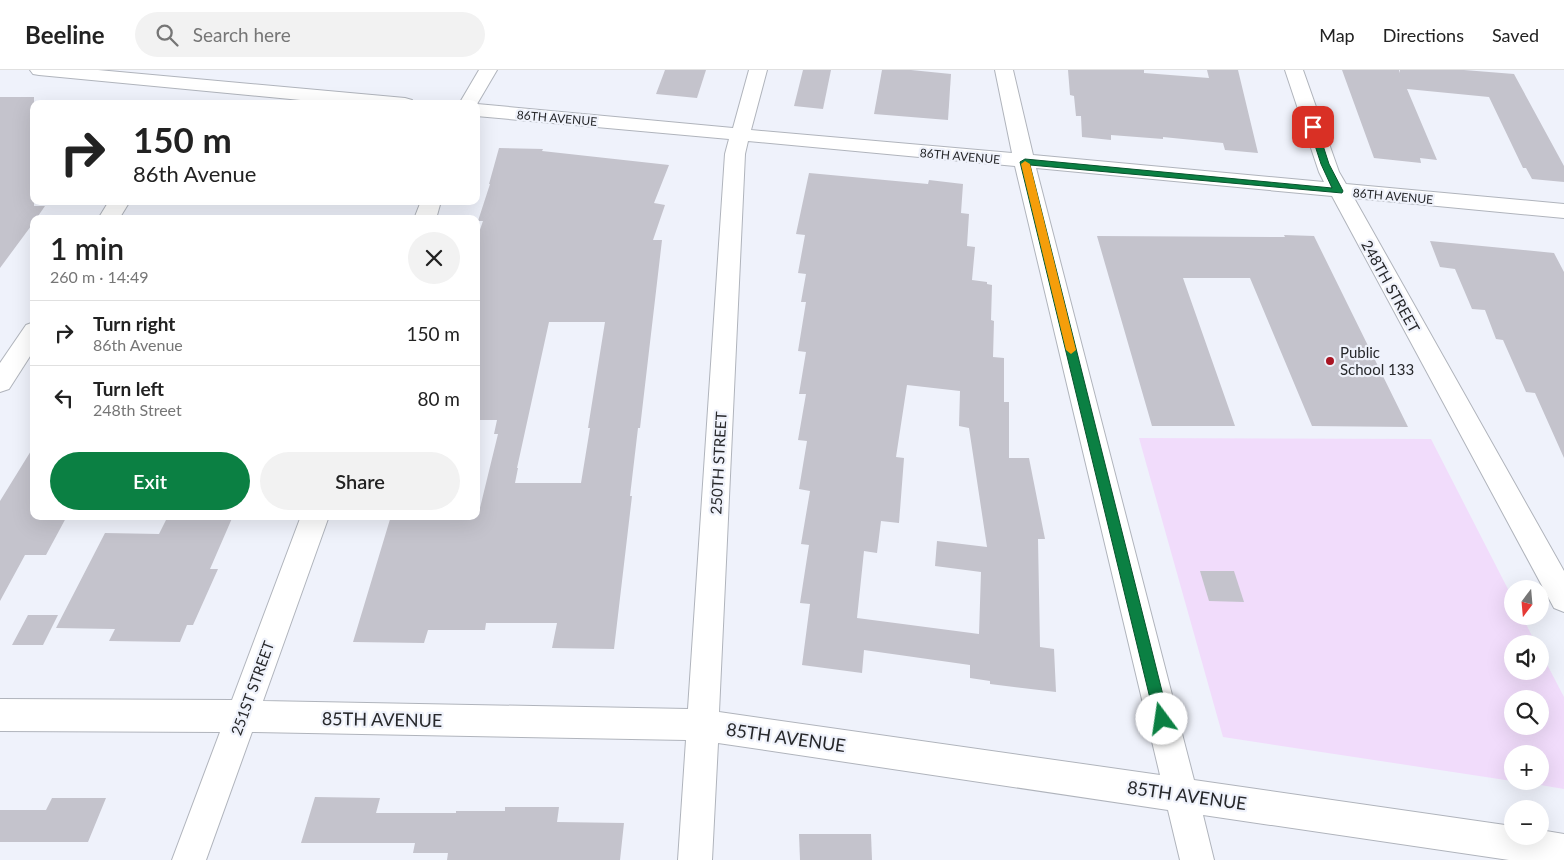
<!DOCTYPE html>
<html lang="en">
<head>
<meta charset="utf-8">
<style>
  body { margin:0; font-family:Lato,sans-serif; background:#f2f2f2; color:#222; height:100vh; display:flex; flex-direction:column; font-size:19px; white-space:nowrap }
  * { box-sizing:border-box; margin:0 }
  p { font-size:16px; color:#767676 }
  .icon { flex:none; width:28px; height:28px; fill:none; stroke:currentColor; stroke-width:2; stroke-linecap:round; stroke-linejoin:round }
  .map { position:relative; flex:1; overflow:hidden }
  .drawer { position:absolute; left:30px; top:145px; width:450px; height:305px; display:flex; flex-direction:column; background:#fff; border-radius:10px; box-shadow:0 5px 20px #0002 }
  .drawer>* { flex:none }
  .hud { position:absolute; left:30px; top:30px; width:450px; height:105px; border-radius:10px; box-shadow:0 5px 20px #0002; background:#fff; color:#222; overflow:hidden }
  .needle { width:32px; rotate:196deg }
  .tools { position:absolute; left:1504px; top:510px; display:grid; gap:10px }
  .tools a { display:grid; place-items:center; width:45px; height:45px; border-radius:50%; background:#fff; box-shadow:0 5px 20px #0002; font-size:25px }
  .pin { position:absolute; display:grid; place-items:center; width:42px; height:42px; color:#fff; margin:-21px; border-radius:10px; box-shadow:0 2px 8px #0006 }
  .me { position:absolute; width:55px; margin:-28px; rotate:346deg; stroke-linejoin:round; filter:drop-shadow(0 0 4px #0008) }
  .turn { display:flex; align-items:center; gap:18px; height:105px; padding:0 20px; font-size:22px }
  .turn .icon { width:65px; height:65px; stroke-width:2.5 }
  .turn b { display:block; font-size:35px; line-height:42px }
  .round { display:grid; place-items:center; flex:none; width:52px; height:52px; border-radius:26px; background:#f2f2f2 }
  .head { display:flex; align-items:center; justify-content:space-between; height:85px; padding:0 20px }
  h1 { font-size:30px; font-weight:600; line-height:38px }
  .primary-button { display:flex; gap:10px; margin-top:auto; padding:10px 20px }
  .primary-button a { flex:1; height:58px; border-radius:30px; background:#0b8043; color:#fff; font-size:20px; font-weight:600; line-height:58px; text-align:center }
  .primary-button a+a { background:#f2f2f2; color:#222 }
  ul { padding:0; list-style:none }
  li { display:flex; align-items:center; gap:15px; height:65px; padding:0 20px; border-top:1px solid #e0e0e0 }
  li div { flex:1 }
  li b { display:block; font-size:19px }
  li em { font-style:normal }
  header { display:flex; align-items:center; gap:30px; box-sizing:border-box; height:70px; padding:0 25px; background:#fff; border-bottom:1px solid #e0e0e0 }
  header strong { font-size:24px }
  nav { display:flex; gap:28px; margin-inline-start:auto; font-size:18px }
  .search { width:350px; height:45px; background:#f2f2f2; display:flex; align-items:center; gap:12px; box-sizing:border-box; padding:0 18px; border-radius:28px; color:#767676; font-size:19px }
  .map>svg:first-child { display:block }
  .green { fill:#f1dcfb; fill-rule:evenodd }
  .building { fill:#c4c3cc; fill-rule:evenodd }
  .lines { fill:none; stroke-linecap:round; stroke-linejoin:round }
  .minor-casing { stroke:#b0b4bc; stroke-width:2 }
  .minor { fill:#fff; fill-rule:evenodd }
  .route { fill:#0b8043; stroke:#07532c }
  .slow { fill:#f59e0b }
  .poi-dot { fill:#a91422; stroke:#eff2fb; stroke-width:2 }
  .labels { text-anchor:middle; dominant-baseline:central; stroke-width:4.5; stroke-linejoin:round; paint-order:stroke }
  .far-street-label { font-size:12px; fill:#27282b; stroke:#eff2fb }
  .street-label { font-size:15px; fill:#27282b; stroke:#eff2fb }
  .poi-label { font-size:15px; fill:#27282b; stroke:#eff2fb; text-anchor:start }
  .near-street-label { font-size:18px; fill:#27282b; stroke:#eff2fb }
</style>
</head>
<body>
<header>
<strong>Beeline</strong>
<div class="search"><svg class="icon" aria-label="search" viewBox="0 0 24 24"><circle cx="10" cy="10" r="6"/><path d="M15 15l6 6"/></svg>Search here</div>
<nav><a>Map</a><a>Directions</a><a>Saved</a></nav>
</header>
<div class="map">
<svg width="1564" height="790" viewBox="0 0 1564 790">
  <rect width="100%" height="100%" fill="#eff2fb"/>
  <path class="green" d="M1139,368L1431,369L1512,527V546H1522L1536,574H1512V601H1540V581L1564,627V719L1516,711H1540V684H1512V711L1223,667ZM1512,629H1540V656H1512Z"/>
  <g class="building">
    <path d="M665,0H706L697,28L656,24Z"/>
    <path d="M803,0H831L823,39L794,36Z"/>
    <path d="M882,0H911L951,4L948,50L874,44Z"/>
    <path d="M1068,0H1144V3L1209,8L1207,0H1238L1258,83L1225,80L1223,73L1163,67V69L1111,65V70L1082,67L1081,46H1076L1074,26L1070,25Z"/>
    <path d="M1342,0H1399L1400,3V0H1464L1514,4L1564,96V112L1532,109L1526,98H1523L1489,27L1407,19L1437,90L1420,88L1421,93L1374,88Z"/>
    <path d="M0,27H34V136H45L36,149H34V152L0,198Z"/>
    <path d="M499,78L543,79L542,81L669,95L654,133L665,135L653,170H662L640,358H638L630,426H632L614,579L552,578L557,553H486L485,560H428L424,573L353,572L391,446H478L498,364H494L497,350H476V171L483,151H478L490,114H489ZM549,252H605L588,358H590L581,413H515L518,398H517Z"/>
    <path d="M809,103L928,114L929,110L963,114L961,143L969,144L967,176L975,177L972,210L987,212V214L992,215L991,250L994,251L993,287L1004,288V332H1009V388H1029L1045,469H1038L1040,577L1054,579L1056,622L990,614V611L970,608V595L864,580L862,603L802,595L810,534L800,533L809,475L801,474L810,421L799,419L807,371L798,370L806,324H799L806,282L798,281L806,232H801L806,204L798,203L805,165L796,164ZM907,315L960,321L959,356L969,358L987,477L937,471L935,496L981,502L979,564L857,548L864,481L877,483L881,451L899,453L904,388L896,387Z"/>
    <path d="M1284,165L1314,166L1408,357L1312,356L1250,208H1183L1235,356H1152L1097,166L1285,167Z"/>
    <path d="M1430,171L1554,183L1564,202V388L1535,323L1526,322L1503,270L1496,269L1485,240L1472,239L1455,199L1440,197Z"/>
    <path d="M34,376V446H67L46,485H25L0,531V431Z"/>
    <path d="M168,446H233L210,499H218L193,555H187L180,572L109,571L115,559L56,558L105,463L159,464Z"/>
    <path d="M1200,501H1234L1244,532L1209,531Z"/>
    <path d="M28,545H58L43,575H12Z"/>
    <path d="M315,727L380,728L376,743H456V741H505V737H559L557,752L624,753L620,790H447L448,783H413L415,773H301Z"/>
    <path d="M52,728H106L88,772H0V740H46Z"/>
    <path d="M799,764H871L872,790H800Z"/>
  </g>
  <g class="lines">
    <g class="minor-casing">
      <g id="minor">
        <path d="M30,0H98L405,28L412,30L414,34H342L39,5L33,4Z"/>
        <path d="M479,0H497L477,34L733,58L749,0H767L751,60L1012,83L995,0H1013L1033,85L1324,112L1319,102L1285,0H1303L1339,102L1346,114L1564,134V148L1354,128L1564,501V542L1554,538L1332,126L1036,98L1194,710L1512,756V766H1540V760L1564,764V790H1509L1203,745L1214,790H1180L1168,740L718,673L712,790H678L686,670L252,662L206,790H172L220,662L0,661V629L232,630L301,446H329L263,631L688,639L725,84L729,69L476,46V34H459ZM748,71L1015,96L1160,705L719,642L745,84Z"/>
        <path d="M109,131H130L119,149H98Z"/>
        <path d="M421,131H441L436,149H414Z"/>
        <path d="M34,252V280L9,319L0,322V293L26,255Z"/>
      </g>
    </g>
    <use href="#minor" class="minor"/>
  </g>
  <path class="route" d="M1313,54L1317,57L1329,94L1343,121L1342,123L1030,95L1169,649L1167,654L1162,656L1157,654L1155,649L1020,92L1025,89L1332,118L1321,94L1309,57Z"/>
  <path class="slow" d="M1025,91L1030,94L1076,280L1071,284L1066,280L1021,94Z"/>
  <circle class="poi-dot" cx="1330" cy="291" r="5"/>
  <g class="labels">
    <g class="far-street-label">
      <text transform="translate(557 48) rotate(5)">86TH AVENUE</text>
      <text transform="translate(960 86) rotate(5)">86TH AVENUE</text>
      <text transform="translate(1393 126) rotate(5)">86TH AVENUE</text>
    </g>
    <g class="street-label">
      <text transform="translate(1391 216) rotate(61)">248TH STREET</text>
      <text transform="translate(718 393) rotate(-87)">250TH STREET</text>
      <text transform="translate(252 618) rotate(-70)">251ST STREET</text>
    </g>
    <g class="poi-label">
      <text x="1340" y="282">Public<tspan x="1340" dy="17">School 133</tspan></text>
    </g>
    <g class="near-street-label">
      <text transform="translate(382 649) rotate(1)">85TH AVENUE</text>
      <text transform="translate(786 667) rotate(8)">85TH AVENUE</text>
      <text transform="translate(1187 725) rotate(8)">85TH AVENUE</text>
    </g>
  </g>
</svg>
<div class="tools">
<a><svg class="needle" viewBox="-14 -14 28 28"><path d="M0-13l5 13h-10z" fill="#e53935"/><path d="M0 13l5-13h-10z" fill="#767676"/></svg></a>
<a><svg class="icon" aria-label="sound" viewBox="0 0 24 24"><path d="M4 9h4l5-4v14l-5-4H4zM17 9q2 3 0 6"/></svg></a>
<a><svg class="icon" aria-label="search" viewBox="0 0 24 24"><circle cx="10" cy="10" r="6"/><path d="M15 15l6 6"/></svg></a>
<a>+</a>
<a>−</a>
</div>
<div class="pin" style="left:1313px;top:57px;background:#d93025"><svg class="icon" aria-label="arrive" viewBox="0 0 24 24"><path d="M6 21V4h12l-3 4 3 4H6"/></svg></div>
<svg class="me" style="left:1162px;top:649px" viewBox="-20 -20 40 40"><circle r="19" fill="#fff"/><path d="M0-13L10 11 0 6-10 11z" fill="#0b8043"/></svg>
<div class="hud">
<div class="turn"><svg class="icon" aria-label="right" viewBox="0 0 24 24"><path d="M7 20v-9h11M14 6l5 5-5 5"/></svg><div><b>150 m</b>86th Avenue</div></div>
</div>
<section class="drawer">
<div class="head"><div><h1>1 min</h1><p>260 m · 14:49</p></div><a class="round"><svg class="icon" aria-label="close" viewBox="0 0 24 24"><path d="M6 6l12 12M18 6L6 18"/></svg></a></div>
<ul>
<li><svg class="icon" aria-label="right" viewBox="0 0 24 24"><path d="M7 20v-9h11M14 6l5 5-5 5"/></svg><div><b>Turn right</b><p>86th Avenue</p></div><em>150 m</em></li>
<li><svg class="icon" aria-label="left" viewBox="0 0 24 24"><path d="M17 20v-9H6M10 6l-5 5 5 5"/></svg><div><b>Turn left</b><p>248th Street</p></div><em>80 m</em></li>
</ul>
<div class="primary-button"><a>Exit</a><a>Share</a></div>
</section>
</div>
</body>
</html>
